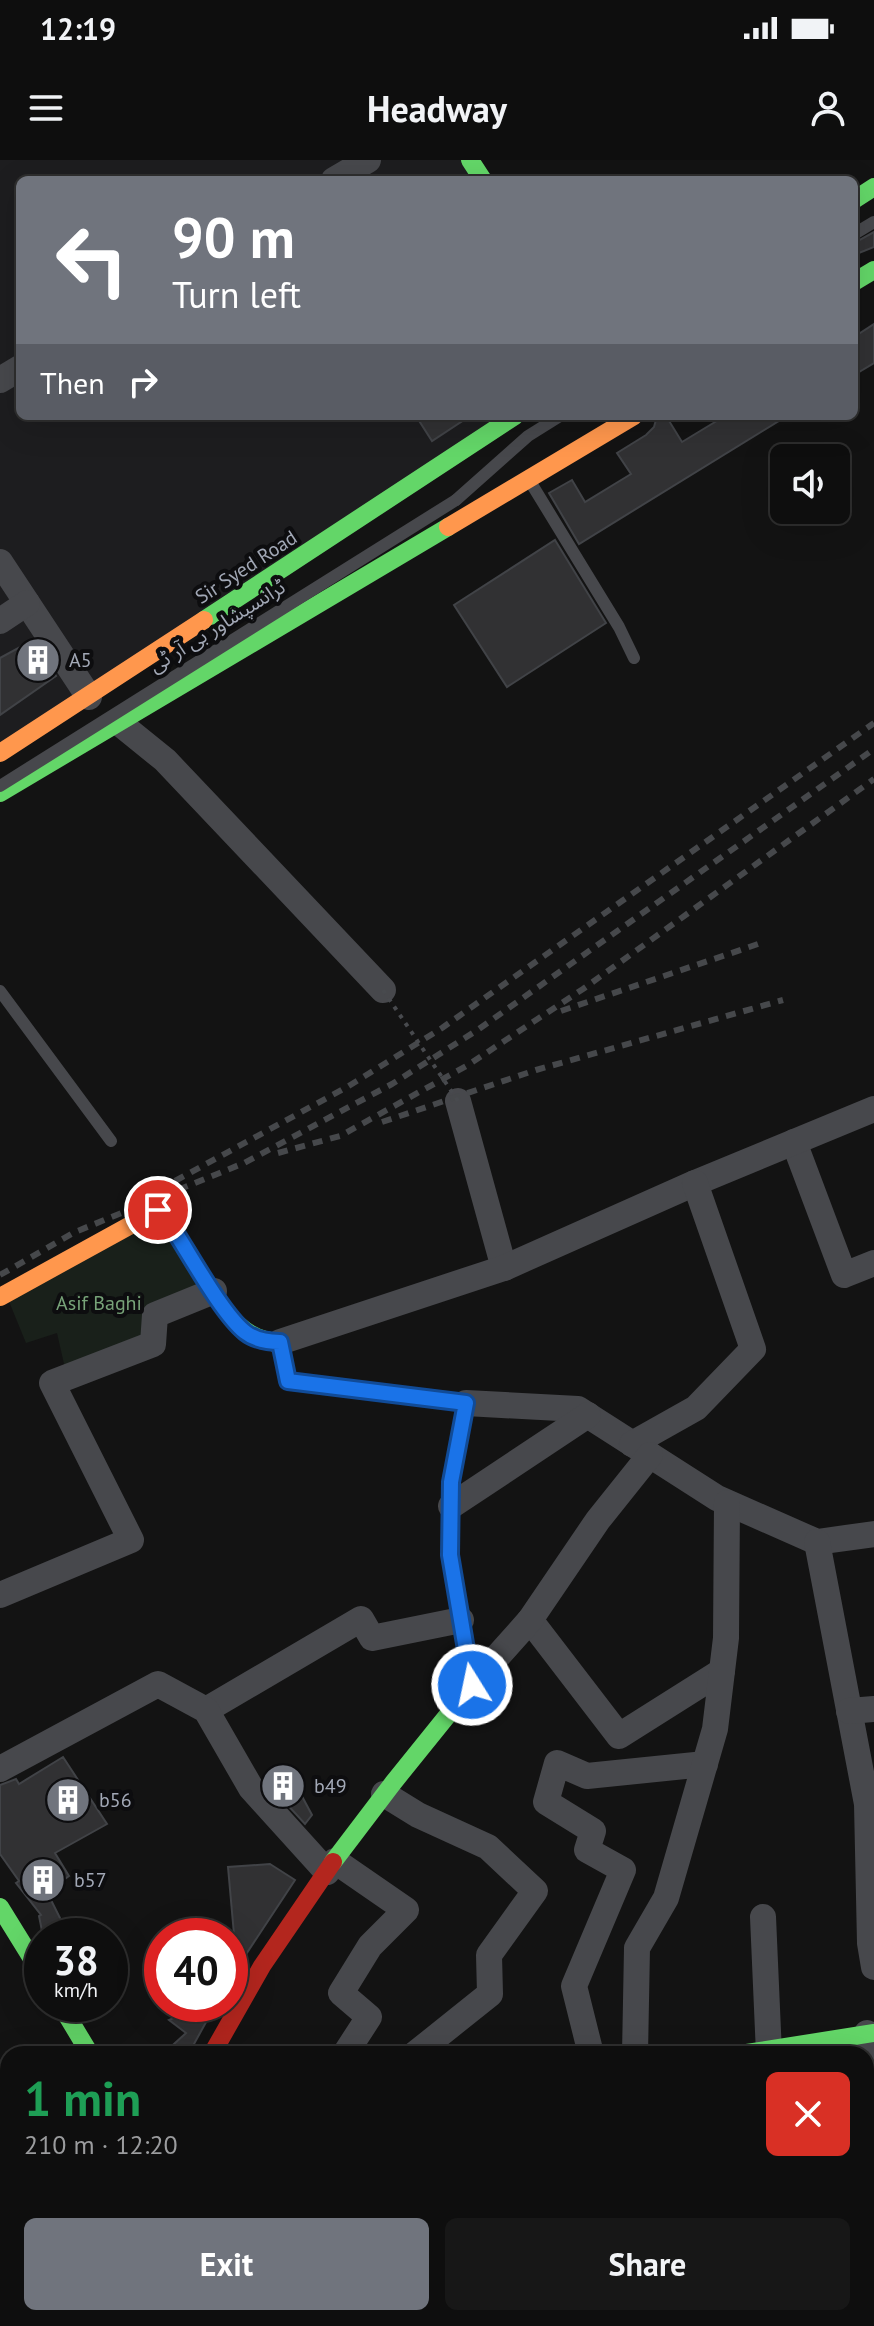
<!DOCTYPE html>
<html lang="en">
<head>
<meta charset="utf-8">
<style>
  body { margin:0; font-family:"PT Sans","Noto Sans Arabic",sans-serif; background:#171717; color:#f1f3f6; height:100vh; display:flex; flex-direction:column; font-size:30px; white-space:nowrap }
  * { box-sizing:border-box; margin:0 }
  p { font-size:26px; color:#9b9c9e }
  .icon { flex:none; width:44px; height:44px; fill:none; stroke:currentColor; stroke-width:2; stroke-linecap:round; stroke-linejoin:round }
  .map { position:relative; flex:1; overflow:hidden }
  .side { position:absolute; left:0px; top:1886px; width:874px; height:280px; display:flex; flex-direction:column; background:#0e0e0e; border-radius:24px 24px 0 0; box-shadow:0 8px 32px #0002,0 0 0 2px #2e2e2e }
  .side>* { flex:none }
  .top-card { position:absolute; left:16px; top:16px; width:842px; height:244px; border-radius:12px; box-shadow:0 8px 32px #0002,0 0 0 2px #2e2e2e; background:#70747d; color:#fff; overflow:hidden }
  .fabs { position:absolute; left:770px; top:284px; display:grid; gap:16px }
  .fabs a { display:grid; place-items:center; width:80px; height:80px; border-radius:12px; background:#0e0e0e; box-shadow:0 8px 32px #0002,0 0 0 2px #2e2e2e; font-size:40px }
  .speed { position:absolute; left:24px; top:1758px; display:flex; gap:16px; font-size:40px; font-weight:700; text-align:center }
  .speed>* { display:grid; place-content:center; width:104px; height:104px; border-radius:50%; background:#0e0e0e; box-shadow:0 8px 32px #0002,0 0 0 2px #2e2e2e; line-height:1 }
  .speed small { font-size:20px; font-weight:400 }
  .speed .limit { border:12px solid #d22; background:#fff; color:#111 }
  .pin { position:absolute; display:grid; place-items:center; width:68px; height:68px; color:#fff; margin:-34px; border:4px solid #fff; border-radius:50%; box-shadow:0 2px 8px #0007 }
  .me { position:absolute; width:88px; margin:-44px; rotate:350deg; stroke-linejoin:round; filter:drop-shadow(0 0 6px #0008) }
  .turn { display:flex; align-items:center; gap:28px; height:168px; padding:0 24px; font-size:36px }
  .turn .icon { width:104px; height:104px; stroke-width:2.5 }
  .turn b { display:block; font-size:56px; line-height:68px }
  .then { display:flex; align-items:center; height:76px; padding:0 24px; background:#0003; gap:16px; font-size:30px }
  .round { display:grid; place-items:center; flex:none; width:84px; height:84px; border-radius:12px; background:#171717 }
  .headline { display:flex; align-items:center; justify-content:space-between; height:136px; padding:0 24px }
  h1 { font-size:48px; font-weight:700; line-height:60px; color:#1e9e55 }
  .action { display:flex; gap:16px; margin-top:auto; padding:16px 24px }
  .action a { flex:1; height:92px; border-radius:12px; background:#70747d; color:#fff; font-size:32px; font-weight:700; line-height:92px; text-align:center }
  .action a+a { background:#171717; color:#f1f3f6 }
  .status { display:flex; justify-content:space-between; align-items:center; height:56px; padding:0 40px; background:#0e0e0e; direction:ltr }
  .status svg { height:22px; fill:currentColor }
  header { display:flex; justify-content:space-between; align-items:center; height:104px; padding:0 24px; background:#0e0e0e; font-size:36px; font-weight:700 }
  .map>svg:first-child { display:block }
  .built { fill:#1d1d1f }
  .park { fill:#19201a }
  .building { fill:#313133; stroke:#414347; stroke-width:2 }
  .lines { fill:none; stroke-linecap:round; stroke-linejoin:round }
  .lane { stroke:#47484c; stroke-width:12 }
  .street { stroke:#47484c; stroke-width:26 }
  .fast { stroke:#63d668; stroke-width:18 }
  .slow { stroke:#ff974d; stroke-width:18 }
  .jam { stroke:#b3261e; stroke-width:18 }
  .rail { stroke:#46484b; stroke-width:6; stroke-dasharray:10 8; stroke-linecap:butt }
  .path-bridge { stroke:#484a4e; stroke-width:4; stroke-dasharray:4 6; stroke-linecap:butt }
  .lane-bridge { stroke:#47484c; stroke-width:12 }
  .route-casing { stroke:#114b97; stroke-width:20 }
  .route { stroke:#1a73e8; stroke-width:14 }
  .labels { text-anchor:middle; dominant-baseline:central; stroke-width:8; stroke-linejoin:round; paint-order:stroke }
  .street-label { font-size:20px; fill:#a2a8b6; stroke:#0d0d0f }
  .poi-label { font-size:20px; fill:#a2a8b6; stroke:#0d0d0f; text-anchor:start }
  .park-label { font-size:20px; fill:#77a378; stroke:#0d0d0f }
</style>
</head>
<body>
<div class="status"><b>12:19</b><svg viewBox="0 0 49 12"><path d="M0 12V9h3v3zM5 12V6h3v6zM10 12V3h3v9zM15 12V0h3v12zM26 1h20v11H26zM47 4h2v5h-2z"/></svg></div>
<header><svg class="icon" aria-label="menu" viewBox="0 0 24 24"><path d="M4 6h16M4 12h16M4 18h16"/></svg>Headway<svg class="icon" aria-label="person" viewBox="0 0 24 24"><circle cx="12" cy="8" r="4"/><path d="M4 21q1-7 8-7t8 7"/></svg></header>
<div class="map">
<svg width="874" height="2166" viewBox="0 0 874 2166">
  <rect width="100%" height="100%" fill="#131313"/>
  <path class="built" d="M0,0H470L483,20H20V256H515L0,593Z"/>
  <path class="park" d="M153,1053L214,1131L149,1151L146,1186L67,1217L57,1173L26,1183L6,1134Z"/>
  <g class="building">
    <path d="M874,72V87L854,95V83Z"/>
    <path d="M874,164V203L854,215V177Z"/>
    <path d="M416,256H470L432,281Z"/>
    <path d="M657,256H666L682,282L725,256H787L579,384L549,333L572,320L585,342L631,314L617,293L646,275L654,267Z"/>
    <path d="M555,380L606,463L507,527L454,445Z"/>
    <path d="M33,480L56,516L0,555V498Z"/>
    <path d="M63,1597L107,1664L55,1693L69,1716L47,1732L69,1776H43L39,1756L41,1755L16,1723L19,1721L0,1694V1625L16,1619L19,1624Z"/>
    <path d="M289,1612L312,1655L305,1664L273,1629Z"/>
    <path d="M270,1704L295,1720L237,1808L228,1707Z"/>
    <path d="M190,1844H216L194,1884L191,1894H163L186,1873L169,1860L185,1853Z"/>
  </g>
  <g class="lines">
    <g class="lane">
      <path d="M854,74L874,62"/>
      <path d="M531,323L619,467L634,498"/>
      <path d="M456,340L528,276L560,256"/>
      <path d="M0,831L111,981"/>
    </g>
    <g class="street">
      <path d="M334,20L368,0"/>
      <path d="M0,220L20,208"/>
      <path d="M0,402L89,537"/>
      <path d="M0,461L27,443"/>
      <path d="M118,562L165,600L383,830"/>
      <path d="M458,941L504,1108"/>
      <path d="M794,982L844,1115L874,1103"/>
      <path d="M280,1182L504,1108L695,1023L874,949"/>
      <path d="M466,1243L578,1249L717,1338L817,1382L874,1374"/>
      <path d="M632,1284L696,1248L753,1189L695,1023"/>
      <path d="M451,1346L588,1255"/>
      <path d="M817,1382L867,1644L870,1783L874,1807"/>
      <path d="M0,1435L131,1380L52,1223L153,1184L155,1155L214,1131"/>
      <path d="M530,1460L619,1576L722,1511"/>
      <path d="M472,1525L530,1460L598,1360L650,1295"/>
      <path d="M206,1550L361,1459L372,1478L461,1460"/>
      <path d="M849,1551L874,1549"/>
      <path d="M0,1609L158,1524L206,1550L251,1628L327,1712"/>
      <path d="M384,1634L418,1655L488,1687L535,1731L489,1795L490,1834L415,1894"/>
      <path d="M335,1701L406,1750L370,1786L341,1833L369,1857L345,1894"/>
      <path d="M763,1757L769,1894"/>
      <path d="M867,1873L874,1899"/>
      <path d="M591,1894L574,1826L623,1710L587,1690L593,1671L546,1642L557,1603L587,1616L705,1604"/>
      <path d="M635,1894L637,1788L666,1738L715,1569L726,1478L727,1343"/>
      <path d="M866,2119L874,2117"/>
      <path d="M532,2158L535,2166"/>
      <path d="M739,2158L742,2166"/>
    </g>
    <g class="fast">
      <path d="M470,0L483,20"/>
      <path d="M854,40L874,27"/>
      <path d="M854,122L874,110"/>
      <path d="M204,460L515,256"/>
      <path d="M0,633L448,367"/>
      <path d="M208,1125C226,1153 243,1181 280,1182L288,1221L466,1243L451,1322L450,1395L472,1525L393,1623L333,1702"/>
      <path d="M0,1747L42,1815"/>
      <path d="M60,1844L90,1894"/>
      <path d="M740,1894L874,1873"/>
    </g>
    <g class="slow">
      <path d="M448,367L634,256"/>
      <path d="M0,593L204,460"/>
      <path d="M0,1137L158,1050L170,1064L208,1125"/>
    </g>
    <g class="jam">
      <path d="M212,1894L262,1806L333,1702"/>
      <path d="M0,2026L8,2024"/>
      <path d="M281,2158L288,2166"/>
    </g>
    <g class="rail">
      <path d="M561,851L758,784"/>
      <path d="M382,962L536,910L783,840"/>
      <path d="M278,993L340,976L468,905L583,829L874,619"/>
      <path d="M175,1021L347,927L442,868L874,563"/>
      <path d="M0,1115L75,1072L244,1003L392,924L479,869L874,589"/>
    </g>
    <path class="path-bridge" d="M383,830L458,941"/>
    <path class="lane-bridge" d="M0,626L456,340"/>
  </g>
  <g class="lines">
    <g class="route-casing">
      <path id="route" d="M158,1050L170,1064C188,1091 222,1154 245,1172C255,1180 267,1182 280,1182L288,1221L466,1243L451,1322L450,1395L472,1525"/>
    </g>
    <use href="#route" class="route"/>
  </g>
  <defs>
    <g id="building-disc" transform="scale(2.3)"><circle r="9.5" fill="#70747d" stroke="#0d0d0f"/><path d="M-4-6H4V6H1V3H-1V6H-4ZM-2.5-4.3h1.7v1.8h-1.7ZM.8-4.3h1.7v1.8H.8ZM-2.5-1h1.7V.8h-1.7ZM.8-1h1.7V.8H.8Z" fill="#fff"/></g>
  </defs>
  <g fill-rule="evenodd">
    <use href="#building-disc" x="38" y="500"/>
    <use href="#building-disc" x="283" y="1626"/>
    <use href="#building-disc" x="68" y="1640"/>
    <use href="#building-disc" x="43" y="1720"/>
  </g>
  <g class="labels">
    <g class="street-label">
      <text transform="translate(246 407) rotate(-33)">Sir Syed Road</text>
      <text transform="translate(217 466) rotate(-32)">ٹرانسپشاور بی آر ٹی</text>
    </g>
    <g class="poi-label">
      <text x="69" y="500">A5</text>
      <text x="314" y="1626">b49</text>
      <text x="99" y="1640">b56</text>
      <text x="74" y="1720">b57</text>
    </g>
    <g class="park-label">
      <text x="99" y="1143">Asif Baghi</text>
    </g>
  </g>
</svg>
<div class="fabs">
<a><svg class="icon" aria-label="sound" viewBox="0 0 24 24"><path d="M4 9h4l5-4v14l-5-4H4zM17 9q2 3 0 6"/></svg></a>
</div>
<div class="speed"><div>38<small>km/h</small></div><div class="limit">40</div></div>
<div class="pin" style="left:158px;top:1050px;background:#d93025"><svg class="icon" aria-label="arrive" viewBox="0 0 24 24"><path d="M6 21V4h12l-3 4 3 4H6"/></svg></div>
<svg class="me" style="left:472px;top:1525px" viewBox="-20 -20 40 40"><circle r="17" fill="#1a73e8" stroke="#fff" stroke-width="3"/><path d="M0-11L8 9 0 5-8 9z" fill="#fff"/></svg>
<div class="top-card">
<div class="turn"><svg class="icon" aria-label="left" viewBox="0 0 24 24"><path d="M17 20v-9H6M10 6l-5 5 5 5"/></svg><div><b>90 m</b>Turn left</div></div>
<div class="then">Then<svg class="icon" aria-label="right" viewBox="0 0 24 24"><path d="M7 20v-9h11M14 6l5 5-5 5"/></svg></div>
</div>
<section class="side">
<div class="headline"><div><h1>1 min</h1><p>210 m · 12:20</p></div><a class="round" style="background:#d93025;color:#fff"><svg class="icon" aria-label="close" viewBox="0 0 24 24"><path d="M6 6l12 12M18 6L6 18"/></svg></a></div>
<div class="action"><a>Exit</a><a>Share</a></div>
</section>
</div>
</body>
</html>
